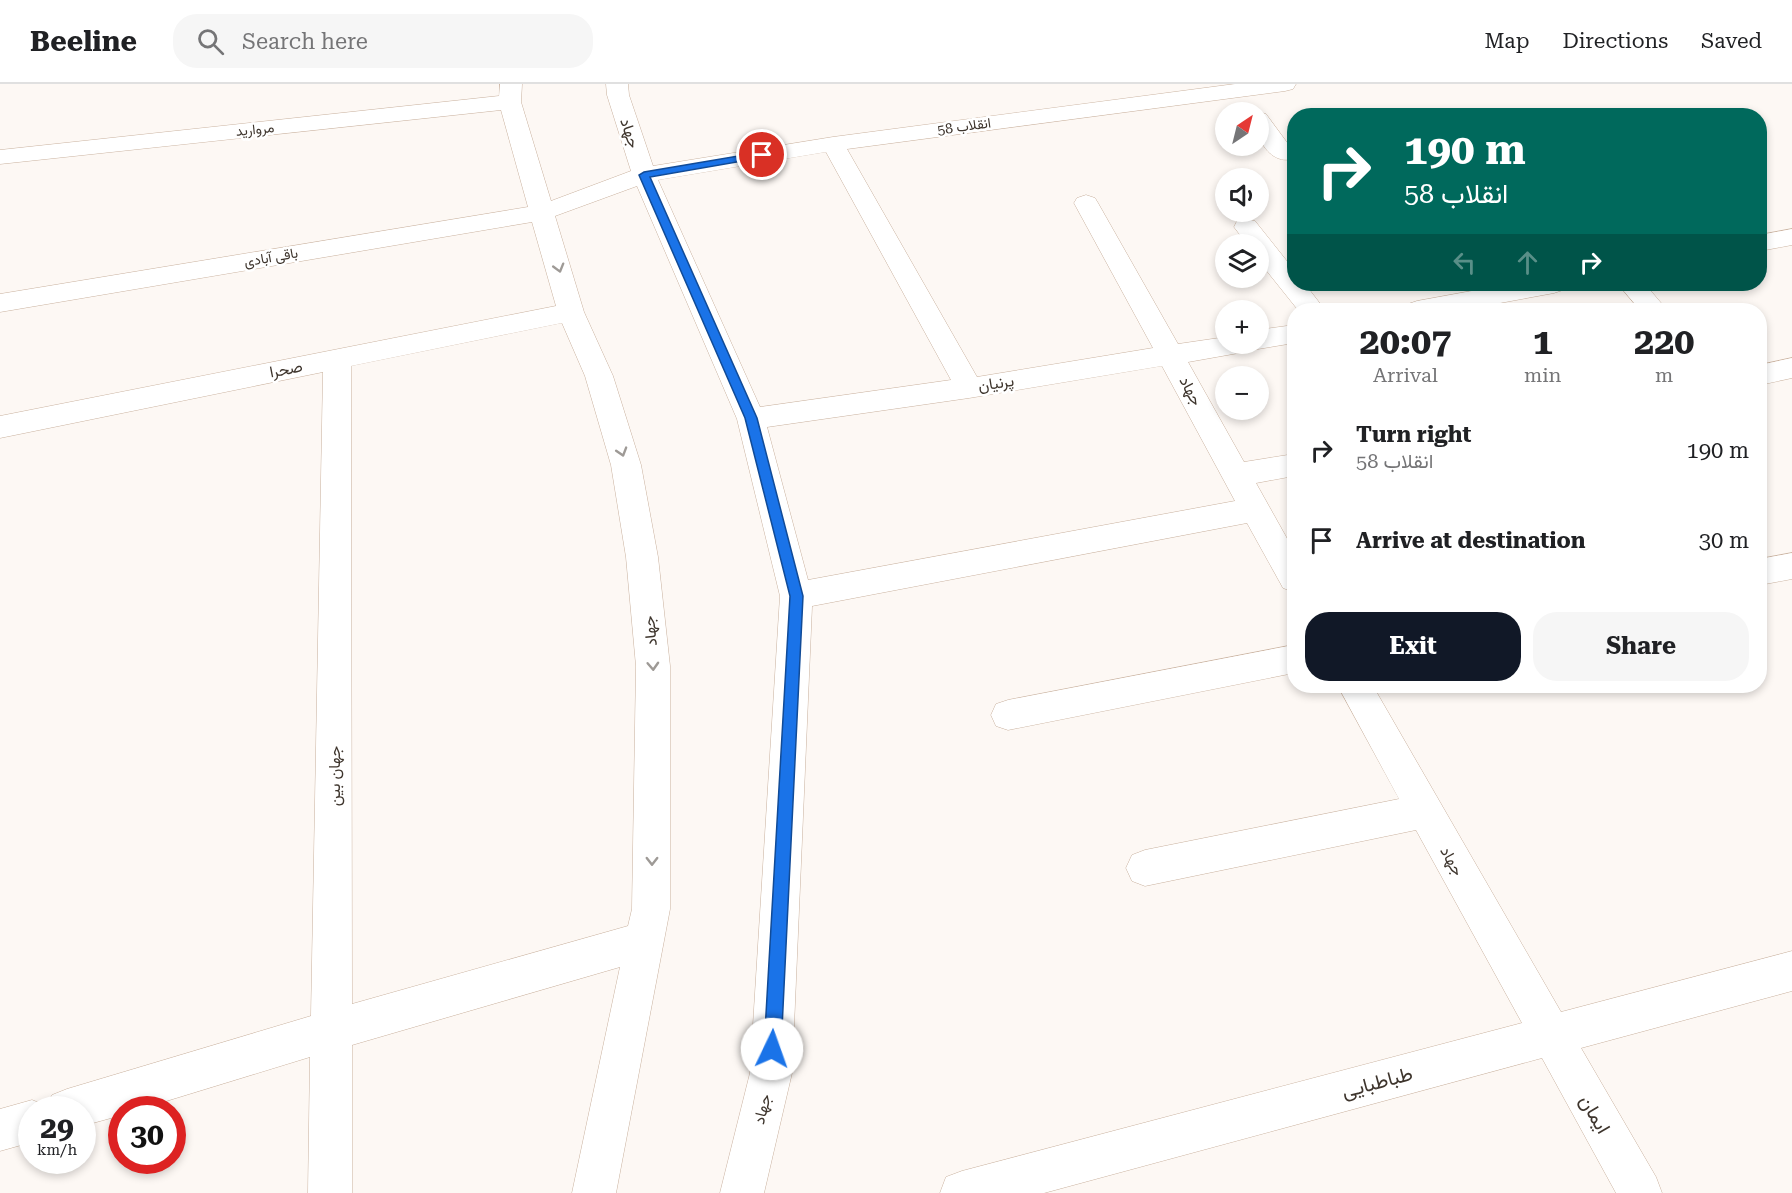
<!DOCTYPE html>
<html lang="en">
<head>
<meta charset="utf-8">
<style>
  body { margin:0; font-family:"Roboto Serif",Vazirmatn,serif; background:#f6f6f6; color:#202124; height:100vh; display:flex; flex-direction:column; font-size:22px; white-space:nowrap }
  * { box-sizing:border-box; margin:0 }
  p { font-size:20px; color:#757577 }
  .icon { flex:none; width:33px; height:33px; fill:none; stroke:currentColor; stroke-width:2; stroke-linecap:round; stroke-linejoin:round }
  .map { position:relative; flex:1; overflow:hidden }
  .drawer { position:absolute; left:1287px; top:219px; width:480px; height:390px; display:flex; flex-direction:column; background:#fff; border-radius:24px; box-shadow:0 3px 9px #0003 }
  .drawer>* { flex:none }
  .top-card { position:absolute; left:1287px; top:24px; width:480px; height:183px; border-radius:24px; box-shadow:0 3px 9px #0003; background:#00695c; color:#fff; overflow:hidden }
  .needle { width:39px; rotate:35deg }
  .tools { position:absolute; left:1215px; top:18px; display:grid; gap:12px }
  .tools a { display:grid; place-items:center; width:54px; height:54px; border-radius:50%; background:#fff; box-shadow:0 3px 9px #0003; font-size:30px }
  .speed { position:absolute; left:18px; top:1012px; display:flex; gap:12px; font-size:30px; font-weight:700; text-align:center }
  .speed>* { display:grid; place-content:center; width:78px; height:78px; border-radius:50%; background:#fff; box-shadow:0 3px 9px #0003; line-height:1 }
  .speed small { font-size:15px; font-weight:400 }
  .speed .limit { border:9px solid #d22; background:#fff; color:#111 }
  .pin { position:absolute; display:grid; place-items:center; width:51px; height:51px; color:#fff; margin:-26px; border:3px solid #fff; border-radius:50%; box-shadow:0 2px 6px #0007 }
  .me { position:absolute; width:66px; margin:-33px; rotate:3deg; stroke-linejoin:round; filter:drop-shadow(0 0 4px #0008) }
  .turn { display:flex; align-items:center; gap:21px; height:126px; padding:0 18px; font-size:27px }
  .turn .icon { width:78px; height:78px; stroke-width:2.5 }
  .turn b { display:block; font-size:42px; line-height:51px }
  .lanes { display:flex; align-items:center; height:57px; padding:0 18px; background:#0003; justify-content:center; gap:30px; direction:ltr }
  .lanes .off { opacity:.35 }
  .eta { display:flex; justify-content:space-evenly; align-items:center; height:102px; text-align:center }
  .eta b { font-size:36px; font-weight:700; line-height:42px }
  .primary-button { display:flex; gap:12px; margin-top:auto; padding:12px 18px }
  .primary-button a { flex:1; height:69px; border-radius:24px; background:#111827; color:#fff; font-size:24px; font-weight:700; line-height:69px; text-align:center }
  .primary-button a+a { background:#f6f6f6; color:#202124 }
  ul { padding:0; list-style:none }
  li { display:flex; align-items:center; gap:18px; height:90px; padding:0 18px }
  li div { flex:1 }
  li b { display:block; font-size:22px }
  li em { font-style:normal }
  header { display:flex; align-items:center; gap:36px; box-sizing:border-box; height:84px; padding:0 30px; background:#fff; border-bottom:2px solid #e0e0e0 }
  header strong { font-size:28px }
  nav { display:flex; gap:33px; margin-inline-start:auto; font-size:21px }
  .search { width:420px; height:54px; background:#f6f6f6; display:flex; align-items:center; gap:15px; box-sizing:border-box; padding:0 21px; border-radius:24px; color:#757577; font-size:22px }
  .map>svg:first-child { display:block }
  .lines { fill:none; stroke-linecap:round; stroke-linejoin:round }
  .minor-casing { stroke:#c9b19e; stroke-width:1 }
  .minor { fill:#fff; fill-rule:evenodd }
  .oneway { stroke:#9e9a96 }
  .route { fill:#1a73e8; stroke:#114b97; stroke-width:1.5 }
  .labels { text-anchor:middle; dominant-baseline:central; stroke-width:5; stroke-linejoin:round; paint-order:stroke }
  .far-street-label { font-size:14px; fill:#3e352d; stroke:#fff }
  .street-label { font-size:16px; fill:#3e352d; stroke:#fff }
  .near-street-label { font-size:20px; fill:#3e352d; stroke:#fff }
</style>
</head>
<body>
<header>
<strong>Beeline</strong>
<div class="search"><svg class="icon" aria-label="search" viewBox="0 0 24 24"><circle cx="10" cy="10" r="6"/><path d="M15 15l6 6"/></svg>Search here</div>
<nav><a>Map</a><a>Directions</a><a>Saved</a></nav>
</header>
<div class="map">
<svg width="1792" height="1109" viewBox="0 0 1792 1109">
  <rect width="100%" height="100%" fill="#fdf8f4"/>
  <g class="lines">
    <g class="minor-casing">
      <g id="minor">
        <path d="M500,0H522L521,18L551,117L631,87L607,11L606,0H628L629,11L653,82L833,53L1235,0H1296L1293,5L1285,7L847,65L977,293L1153,264L1074,119L1077,114L1086,111L1095,114L1098,119L1178,260L1226,253V260H1258V246L1294,241V259L1258,265L1251,264L1250,267L1188,278L1244,378L1294,370V392L1256,399L1294,467V508L1283,504L1247,439L812,522L792,989L764,1109H720L750,989L780,512L737,335L637,102L555,132L584,228L613,292L641,381L658,473L670,582V825L616,1109H572L620,883L352,961V1109H308L310,973L137,1026H122V1031L82,1042V1026H32V1058L0,1067V1025L32,1016L47,1022L52,1011L67,1005L311,932L323,288L0,354V332L556,222L532,138L0,228V210L528,123L501,26L0,80V66L499,12ZM826,68L951,296L760,323L658,96ZM562,239L585,292L611,381L626,473L636,582L632,825L628,842L352,920L351,282ZM1162,282L1235,417L808,496L767,343L969,314Z"/>
        <path d="M1257,28H1258L1266,30L1294,68L1292,75C1277,79 1264,67 1259,52C1256,45 1260,34 1257,28Z"/>
        <path d="M1246,135L1255,137L1294,186V200H1305L1325,226H1298L1258,176V160H1247L1234,143L1237,137Z"/>
        <path d="M1792,145V161L1760,167V151Z"/>
        <path d="M1510,200H1567L1563,206L1554,209L1462,226H1404L1408,220L1417,217Z"/>
        <path d="M1618,200H1645L1667,226H1640Z"/>
        <path d="M1792,274V294L1760,301V281Z"/>
        <path d="M1792,469V495L1760,501V475Z"/>
        <path d="M1294,561V589L1008,646L996,642L991,631L996,620L1008,616Z"/>
        <path d="M1338,602H1373L1561,928L1792,867V907L1581,964L1656,1093L1662,1109H1616L1542,974L1044,1109H940L946,1093L962,1087L1522,939L1416,746L1145,802L1132,797L1126,784L1132,771L1145,766L1399,715Z"/>
      </g>
    </g>
    <use href="#minor" class="minor"/>
  </g>
  <defs><path id="oneway-chevron" d="M-2-3.5L2.5 0L-2 3.5" fill="none" stroke-width="1.6" stroke-linecap="round" stroke-linejoin="round" transform="scale(1.5)"/></defs>
  <g class="oneway">
    <use href="#oneway-chevron" transform="translate(559 184) rotate(74)"/>
    <use href="#oneway-chevron" transform="translate(622 368) rotate(73)"/>
    <use href="#oneway-chevron" transform="translate(653 582) rotate(87)"/>
    <use href="#oneway-chevron" transform="translate(652 777) rotate(90)"/>
  </g>
  <path class="route" d="M762,68L767,71L766,73L650,93L757,334L803,512L781,965L778,971L772,973L766,971L764,965L790,512L745,334L639,91L644,88Z"/>
  <g class="labels">
    <g class="far-street-label">
      <text transform="translate(964 42) rotate(-8)">انقلاب 58</text>
      <text transform="translate(255 45) rotate(-6)">مروارید</text>
      <text transform="translate(271 173) rotate(-10)">باقی آبادی</text>
    </g>
    <g class="street-label">
      <text transform="translate(630 49) rotate(72)">جهاد</text>
      <text transform="translate(286 285) rotate(-11)">صحرا</text>
      <text transform="translate(996 299) rotate(-9)">پرنیان</text>
      <text transform="translate(1191 307) rotate(62)">جهاد</text>
      <text transform="translate(650 547) rotate(-96)">جهاد</text>
      <text transform="translate(334 692) rotate(-90)">جهان بین</text>
      <text transform="translate(1452 777) rotate(61)">جهاد</text>
      <text transform="translate(762 1025) rotate(-76)">جهاد</text>
    </g>
    <g class="near-street-label">
      <text transform="translate(1377 998) rotate(-15)">طباطبایی</text>
      <text transform="translate(1595 1030) rotate(60)">ایمان</text>
    </g>
  </g>
</svg>
<div class="tools">
<a><svg class="needle" viewBox="-14 -14 28 28"><path d="M0-13l5 13h-10z" fill="#e53935"/><path d="M0 13l5-13h-10z" fill="#757577"/></svg></a>
<a><svg class="icon" aria-label="sound" viewBox="0 0 24 24"><path d="M4 9h4l5-4v14l-5-4H4zM17 9q2 3 0 6"/></svg></a>
<a><svg class="icon" aria-label="layers" viewBox="0 0 24 24"><path d="M12 4l9 5-9 5-9-5zM3 14l9 5 9-5"/></svg></a>
<a>+</a>
<a>−</a>
</div>
<div class="speed"><div>29<small>km/h</small></div><div class="limit">30</div></div>
<div class="pin" style="left:762px;top:71px;background:#d93025"><svg class="icon" aria-label="arrive" viewBox="0 0 24 24"><path d="M6 21V4h12l-3 4 3 4H6"/></svg></div>
<svg class="me" style="left:772px;top:965px" viewBox="-20 -20 40 40"><circle r="19" fill="#fff"/><path d="M0-13L10 11 0 6-10 11z" fill="#1a73e8"/></svg>
<div class="top-card">
<div class="turn"><svg class="icon" aria-label="right" viewBox="0 0 24 24"><path d="M7 20v-9h11M14 6l5 5-5 5"/></svg><div><b>190 m</b>انقلاب 58</div></div>
<div class="lanes"><svg class="icon off" aria-label="left" viewBox="0 0 24 24"><path d="M17 20v-9H6M10 6l-5 5 5 5"/></svg><svg class="icon off" aria-label="ahead" viewBox="0 0 24 24"><path d="M12 20V5M6 11l6-6 6 6"/></svg><svg class="icon" aria-label="right" viewBox="0 0 24 24"><path d="M7 20v-9h11M14 6l5 5-5 5"/></svg></div>
</div>
<section class="drawer">
<div class="eta">
<div><b>20:07</b><p>Arrival</p></div>
<div><b>1</b><p>min</p></div>
<div><b>220</b><p>m</p></div>
</div>
<ul>
<li><svg class="icon" aria-label="right" viewBox="0 0 24 24"><path d="M7 20v-9h11M14 6l5 5-5 5"/></svg><div><b>Turn right</b><p>انقلاب 58</p></div><em>190 m</em></li>
<li><svg class="icon" aria-label="arrive" viewBox="0 0 24 24"><path d="M6 21V4h12l-3 4 3 4H6"/></svg><div><b>Arrive at destination</b></div><em>30 m</em></li>
</ul>
<div class="primary-button"><a>Exit</a><a>Share</a></div>
</section>
</div>
</body>
</html>
